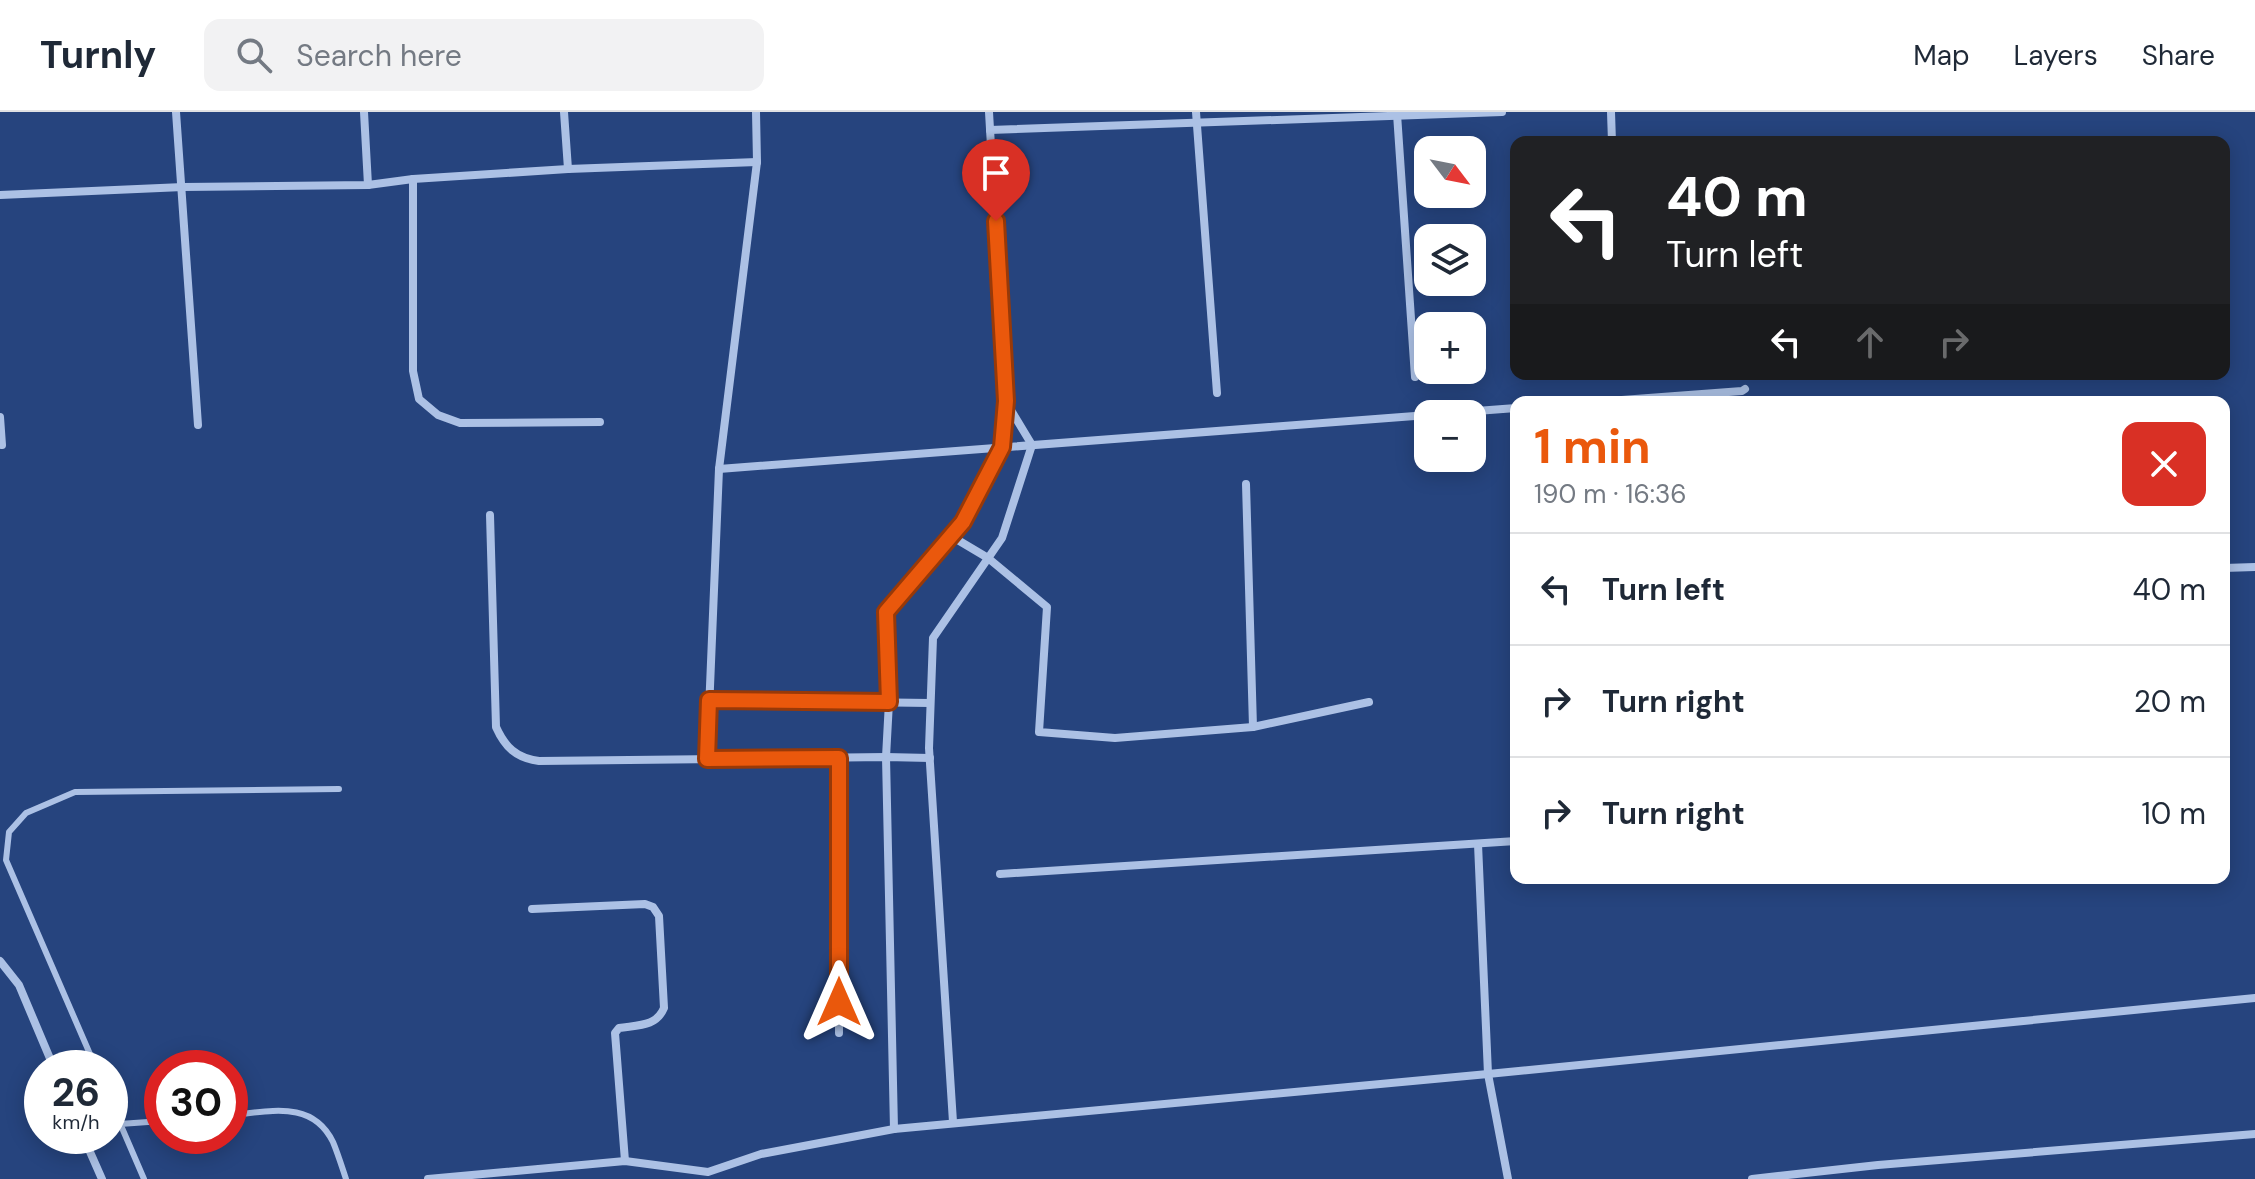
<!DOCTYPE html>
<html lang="en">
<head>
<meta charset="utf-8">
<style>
  body { margin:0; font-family:"DM Sans",sans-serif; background:#f2f2f3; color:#1f2937; height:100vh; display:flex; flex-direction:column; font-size:30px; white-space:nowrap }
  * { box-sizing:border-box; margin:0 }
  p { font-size:26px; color:#747a83 }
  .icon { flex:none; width:44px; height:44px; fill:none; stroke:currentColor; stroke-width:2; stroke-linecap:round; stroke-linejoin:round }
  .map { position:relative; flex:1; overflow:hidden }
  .drawer { position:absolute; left:1510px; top:284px; width:720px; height:488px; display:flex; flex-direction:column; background:#fff; border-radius:16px; box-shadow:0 4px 20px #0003 }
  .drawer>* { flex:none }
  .banner { position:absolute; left:1510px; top:24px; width:720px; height:244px; border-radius:16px; box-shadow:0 4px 20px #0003; background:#202124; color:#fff; overflow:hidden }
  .needle { width:52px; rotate:122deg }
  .tools { position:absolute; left:1414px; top:24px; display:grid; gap:16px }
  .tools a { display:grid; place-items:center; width:72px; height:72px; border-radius:16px; background:#fff; box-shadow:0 4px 20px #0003; font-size:40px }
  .speed { position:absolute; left:24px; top:938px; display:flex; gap:16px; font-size:40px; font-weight:700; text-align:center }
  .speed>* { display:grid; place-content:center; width:104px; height:104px; border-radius:50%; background:#fff; box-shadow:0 4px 20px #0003; line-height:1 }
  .speed small { font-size:20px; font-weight:400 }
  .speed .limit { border:12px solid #d22; background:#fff; color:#111 }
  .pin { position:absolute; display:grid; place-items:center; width:68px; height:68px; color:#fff; margin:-82px -34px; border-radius:50% 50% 50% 0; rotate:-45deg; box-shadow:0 0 8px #0007 }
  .pin .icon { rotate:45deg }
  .me { position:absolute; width:88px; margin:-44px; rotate:0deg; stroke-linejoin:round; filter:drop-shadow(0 0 6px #0008) }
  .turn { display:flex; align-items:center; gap:28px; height:168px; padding:0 24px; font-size:36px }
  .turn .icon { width:104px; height:104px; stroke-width:2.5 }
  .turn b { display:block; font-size:56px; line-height:68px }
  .lanes { display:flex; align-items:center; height:76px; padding:0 24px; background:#0003; justify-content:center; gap:40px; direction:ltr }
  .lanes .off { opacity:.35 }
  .round { display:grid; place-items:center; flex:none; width:84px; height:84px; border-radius:16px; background:#f2f2f3 }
  .head { display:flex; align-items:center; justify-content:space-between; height:136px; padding:0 24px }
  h1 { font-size:48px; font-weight:700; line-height:60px; color:#ea580c }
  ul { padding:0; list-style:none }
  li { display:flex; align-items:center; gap:24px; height:112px; padding:0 24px; border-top:2px solid #e0e1e3 }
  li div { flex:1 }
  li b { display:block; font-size:30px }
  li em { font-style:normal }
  header { display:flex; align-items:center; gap:48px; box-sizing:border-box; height:112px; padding:0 40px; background:#fff; border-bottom:2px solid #e0e1e3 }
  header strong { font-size:38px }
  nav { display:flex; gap:44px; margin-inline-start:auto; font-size:28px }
  .search { width:560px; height:72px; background:#f2f2f3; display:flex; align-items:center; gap:20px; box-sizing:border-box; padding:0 28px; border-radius:16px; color:#747a83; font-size:30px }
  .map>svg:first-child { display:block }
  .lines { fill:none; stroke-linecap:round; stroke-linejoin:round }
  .lane { stroke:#acc1e5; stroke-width:6 }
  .street { stroke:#acc1e5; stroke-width:8 }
  .route-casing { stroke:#983908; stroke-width:20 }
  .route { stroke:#ea580c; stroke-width:14 }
</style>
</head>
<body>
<header>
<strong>Turnly</strong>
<div class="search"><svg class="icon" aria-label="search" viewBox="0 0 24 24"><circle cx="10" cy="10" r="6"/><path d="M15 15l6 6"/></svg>Search here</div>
<nav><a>Map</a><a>Layers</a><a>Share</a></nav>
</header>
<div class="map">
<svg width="2255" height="1067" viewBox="0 0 2255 1067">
  <rect width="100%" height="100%" fill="#26447e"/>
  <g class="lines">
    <g class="lane">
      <path d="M96,956L6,748L9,720L26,701L75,680L339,677"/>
      <path d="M110,988L144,1067"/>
      <path d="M230,1003C269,1000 312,987 333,1030C338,1042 342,1055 346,1067"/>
      <path d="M120,1012L162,1009"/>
    </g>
    <g class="street">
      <path d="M176,0L198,313"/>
      <path d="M364,0L368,73"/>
      <path d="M564,0L568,57"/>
      <path d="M1196,0L1217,281"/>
      <path d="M1611,0L1612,30"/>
      <path d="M1397,2L1415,265"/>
      <path d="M990,18L1502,0"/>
      <path d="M413,67V259L419,287L438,303L460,311L600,310"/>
      <path d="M0,83L183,75L368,73L413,67L568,57L757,50"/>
      <path d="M1595,290L1742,279L1745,277"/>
      <path d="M1437,302L1516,296"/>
      <path d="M0,305L2,333"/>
      <path d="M719,357L1428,303"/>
      <path d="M1246,372L1253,615"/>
      <path d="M490,403L496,615C505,635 516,646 539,649L886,645L930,646"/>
      <path d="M951,424L988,446L1047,495L1039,620L1115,626L1253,615L1369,590"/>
      <path d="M2224,456L2255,455"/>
      <path d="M709,588L930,591"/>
      <path d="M839,646V921"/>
      <path d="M707,647L719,357L757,50L756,0"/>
      <path d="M1478,732L1488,962L1508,1067"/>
      <path d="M1000,762L1516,729"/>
      <path d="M532,797L645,792L653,795L659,804L664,896C656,915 638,913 619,916L615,921L625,1049"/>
      <path d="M0,849L19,873L54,956"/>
      <path d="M953,1010L929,636L933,526L1002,426L1032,333L1006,290"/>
      <path d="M894,1017L886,645L889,590L886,500L963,410L1002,335L1006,289L989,0"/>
      <path d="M83,1024L102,1067"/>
      <path d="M428,1067L625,1049L708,1060L761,1042L894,1017L1488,962L2255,886"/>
      <path d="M1752,1067L1878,1053L2255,1022"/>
    </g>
  </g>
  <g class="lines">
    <g class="route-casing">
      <path id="route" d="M839,890V646L707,647L709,588L889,590L886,500L963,410L1002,335L1006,289L996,109"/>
    </g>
    <use href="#route" class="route"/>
  </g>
</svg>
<div class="tools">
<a><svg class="needle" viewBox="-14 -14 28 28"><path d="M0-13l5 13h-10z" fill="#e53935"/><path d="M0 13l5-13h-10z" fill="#747a83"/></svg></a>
<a><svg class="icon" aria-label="layers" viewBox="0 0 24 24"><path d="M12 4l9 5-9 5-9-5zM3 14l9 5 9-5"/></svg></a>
<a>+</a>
<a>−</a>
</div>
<div class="speed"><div>26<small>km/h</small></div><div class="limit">30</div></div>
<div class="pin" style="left:996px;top:109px;background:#d93025"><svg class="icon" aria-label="arrive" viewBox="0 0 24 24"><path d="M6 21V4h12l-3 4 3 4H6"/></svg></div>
<svg class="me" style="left:839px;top:890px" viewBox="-20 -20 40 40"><path d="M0-17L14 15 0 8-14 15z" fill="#ea580c" stroke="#fff" stroke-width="4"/></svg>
<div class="banner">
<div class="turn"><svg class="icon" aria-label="left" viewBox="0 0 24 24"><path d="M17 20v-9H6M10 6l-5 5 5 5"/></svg><div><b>40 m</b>Turn left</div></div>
<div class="lanes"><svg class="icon" aria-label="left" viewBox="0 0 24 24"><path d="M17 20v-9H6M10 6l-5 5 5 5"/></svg><svg class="icon off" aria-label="ahead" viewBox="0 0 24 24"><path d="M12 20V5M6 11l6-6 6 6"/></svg><svg class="icon off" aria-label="right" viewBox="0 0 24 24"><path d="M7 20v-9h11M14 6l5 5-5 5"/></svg></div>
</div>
<section class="drawer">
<div class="head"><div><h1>1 min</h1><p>190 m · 16:36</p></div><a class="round" style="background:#d93025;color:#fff"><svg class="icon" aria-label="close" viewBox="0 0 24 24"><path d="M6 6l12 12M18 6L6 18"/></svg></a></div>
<ul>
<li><svg class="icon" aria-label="left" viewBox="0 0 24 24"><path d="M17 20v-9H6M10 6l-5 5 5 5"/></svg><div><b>Turn left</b></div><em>40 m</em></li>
<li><svg class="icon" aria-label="right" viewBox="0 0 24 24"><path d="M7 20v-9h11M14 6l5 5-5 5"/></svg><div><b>Turn right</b></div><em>20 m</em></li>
<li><svg class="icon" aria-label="right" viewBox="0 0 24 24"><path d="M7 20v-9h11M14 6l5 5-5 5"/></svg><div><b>Turn right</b></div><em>10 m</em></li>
</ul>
</section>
</div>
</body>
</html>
